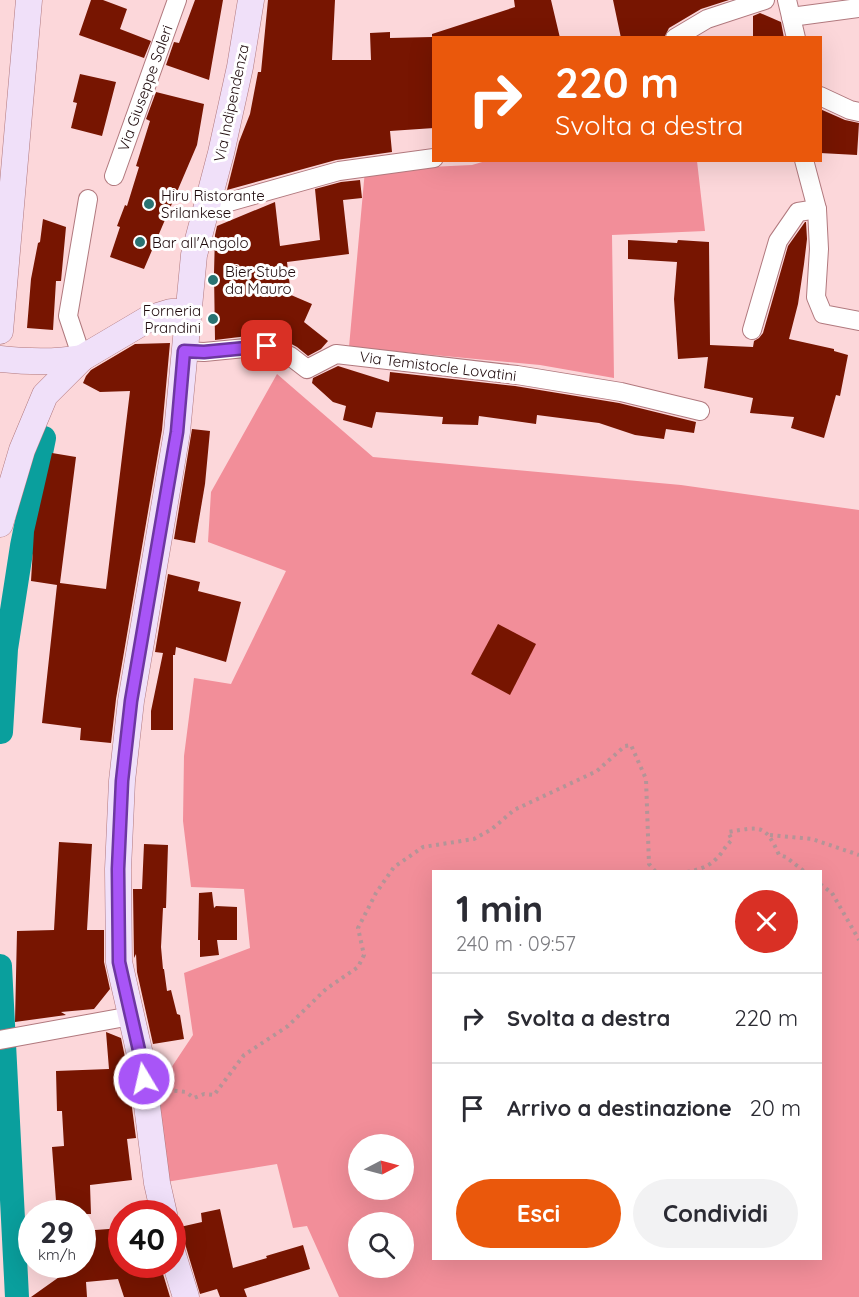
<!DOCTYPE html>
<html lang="it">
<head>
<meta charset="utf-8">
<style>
  body { margin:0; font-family:Quicksand,sans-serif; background:#f2f2f3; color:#2b2b33; height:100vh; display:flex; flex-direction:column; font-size:22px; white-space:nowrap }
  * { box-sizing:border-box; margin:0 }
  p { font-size:20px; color:#7c7c81 }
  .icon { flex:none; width:33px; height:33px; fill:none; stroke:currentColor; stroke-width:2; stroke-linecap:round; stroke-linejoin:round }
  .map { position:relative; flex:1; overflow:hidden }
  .panel { position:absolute; left:432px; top:870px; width:390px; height:390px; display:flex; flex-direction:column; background:#fff; border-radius:0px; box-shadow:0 6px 24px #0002 }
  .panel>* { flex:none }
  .hud { position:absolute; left:432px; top:36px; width:390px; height:126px; border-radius:0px; box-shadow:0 6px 24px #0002; background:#ea580c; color:#fff; overflow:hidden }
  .needle { width:39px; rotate:84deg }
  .tools { position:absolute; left:348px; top:1134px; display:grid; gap:12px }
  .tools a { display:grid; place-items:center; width:66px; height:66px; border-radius:50%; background:#fff; box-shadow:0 6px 24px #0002; font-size:30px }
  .speed { position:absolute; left:18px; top:1200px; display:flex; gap:12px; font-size:30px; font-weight:700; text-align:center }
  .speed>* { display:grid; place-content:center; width:78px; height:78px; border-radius:50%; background:#fff; box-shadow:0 6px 24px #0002; line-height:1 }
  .speed small { font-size:15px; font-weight:400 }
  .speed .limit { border:9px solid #d22; background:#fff; color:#111 }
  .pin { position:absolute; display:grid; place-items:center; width:51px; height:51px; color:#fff; margin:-26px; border-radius:12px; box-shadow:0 3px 9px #0006 }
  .me { position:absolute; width:66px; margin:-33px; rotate:351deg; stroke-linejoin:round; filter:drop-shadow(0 0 4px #0008) }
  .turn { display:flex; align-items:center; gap:21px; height:126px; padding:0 24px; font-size:27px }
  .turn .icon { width:78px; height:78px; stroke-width:2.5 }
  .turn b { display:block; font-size:42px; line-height:51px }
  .round { display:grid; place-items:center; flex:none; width:63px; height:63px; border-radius:32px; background:#f2f2f3 }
  .headline { display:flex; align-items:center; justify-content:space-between; height:102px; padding:0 24px }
  h1 { font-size:36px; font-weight:700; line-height:45px }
  .button { display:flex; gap:12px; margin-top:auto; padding:12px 24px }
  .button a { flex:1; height:69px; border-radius:36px; background:#ea580c; color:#fff; font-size:24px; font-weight:700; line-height:69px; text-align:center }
  .button a+a { background:#f2f2f3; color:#2b2b33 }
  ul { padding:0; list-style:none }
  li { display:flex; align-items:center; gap:18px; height:90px; padding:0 24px; border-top:2px solid #e1e1e2 }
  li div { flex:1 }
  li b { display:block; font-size:22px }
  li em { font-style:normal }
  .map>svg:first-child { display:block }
  .green { fill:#f28e99; fill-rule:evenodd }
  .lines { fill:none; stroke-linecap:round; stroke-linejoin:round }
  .canal { stroke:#0a9f9d; stroke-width:24 }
  .building { fill:#771501 }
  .street-casing { stroke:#b1797e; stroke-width:20 }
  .secondary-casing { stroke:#b1797e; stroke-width:27 }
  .path { stroke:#b49497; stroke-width:4; stroke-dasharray:3 4.5; stroke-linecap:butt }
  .street { stroke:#fff; stroke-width:18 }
  .secondary { stroke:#f0e0f9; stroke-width:26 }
  .route-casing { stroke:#6d37a1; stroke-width:15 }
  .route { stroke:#a855f7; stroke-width:10 }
  .poi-dot { fill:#297372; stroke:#fff; stroke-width:2 }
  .labels { text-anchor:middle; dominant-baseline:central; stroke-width:6; stroke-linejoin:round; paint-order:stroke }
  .street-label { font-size:15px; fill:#1f0b0d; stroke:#fff }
  .poi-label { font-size:15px; fill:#1f0b0d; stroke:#fff; text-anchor:start }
</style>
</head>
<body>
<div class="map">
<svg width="859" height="1297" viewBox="0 0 859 1297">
  <rect width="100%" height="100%" fill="#fcd7da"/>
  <g class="green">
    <path d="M489,160L697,161L705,231L612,235L614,378L540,365L349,347L365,170L472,165Z"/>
    <path d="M277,374L373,457L681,485L859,510V1297H339L307,1226L293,1228L277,1164L166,1182L159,1086L193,1035L184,973L250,948L244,889L191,887L183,821L184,756L194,678L231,684L286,571L208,542L211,492ZM434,872H820V1258H434ZM358,1144H404V1190H358ZM358,1222H404V1268H358Z"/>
  </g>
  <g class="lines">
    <g class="canal">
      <path d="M1,732L6,649L22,546L44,438"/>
      <path d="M0,966L17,1297"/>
    </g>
  </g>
  <g class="building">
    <path d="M91,0H103L127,9L120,29L151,41L144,58L79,35Z"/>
    <path d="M195,0H223L209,80L166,65L174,42L179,43Z"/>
    <path d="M268,0H335L332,60H371L370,33L390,32V38L432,37V34L515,7L514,0H551L560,38H434V128L390,131L392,152L336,160L227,190L239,142L250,114L258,72H261Z"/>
    <path d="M613,0H729L701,9L669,28L664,38H621Z"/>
    <path d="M760,13L781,22L784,38H753V16Z"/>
    <path d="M80,74L116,82L102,136L71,128L77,103L73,102Z"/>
    <path d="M156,92L204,104L197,145L144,269L110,257L120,227L117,226L125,205L127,206L139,167L136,166L150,121L146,119Z"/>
    <path d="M820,109L845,120L859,123L857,155L820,153Z"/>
    <path d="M360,180L362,198L343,200L349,254L287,262L291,295L312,304L304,322L328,341L321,349L308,356L297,347L271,333L215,340L214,273L215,235L217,226L275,202L280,246L320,240L315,189L341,182Z"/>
    <path d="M43,219L66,227L61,281H56L53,330L27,328L31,279L38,243L40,242Z"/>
    <path d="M805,222H806L807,239L804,264L798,304L789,339L834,349V351L848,355L840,396L836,395L824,438L791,428L794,417L750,413L753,398L704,388L708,357L678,359L674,299L677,262L628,259V240L677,243L678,240L709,242L710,345L753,347L754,341L759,338L763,333L788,246Z"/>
    <path d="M170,343L162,430L116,699L111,743L80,740L81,728L42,723L57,585L31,581L34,532L52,453L76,457L60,583L106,589L130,391L100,392L83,383L86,376L91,370L135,344Z"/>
    <path d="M338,366L389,382L390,372L515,386L619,403L696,422L694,433L666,429L664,439L635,435L599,423L537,415L536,424L479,416L478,425L442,424L443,417L376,412L372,428L343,420L346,406L333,402L312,383L313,378Z"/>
    <path d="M192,429L210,431L205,484L195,543L174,539Z"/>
    <path d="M168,574L200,582L198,591L241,602L226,662L176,647L175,655H173V730H151V711L163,653L155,652Z"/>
    <path d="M498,624L536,644L510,695L471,674Z"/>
    <path d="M59,842L92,844L87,930H104V962L110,989L94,1009L61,1012L66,1015L15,1022L17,931L54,930Z"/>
    <path d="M144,844L168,845L166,908H163L161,947L163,969H164L167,991L171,990L177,1014L180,1015L184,1039L153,1044L137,972L136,954L134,958L133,889H142Z"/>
    <path d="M212,892L214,908L216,906L237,907V940H217L219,955L200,957V940H198L199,893Z"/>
    <path d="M106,1032L121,1038L126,1062L136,1138L127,1139L132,1180L90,1185L91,1214H57L52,1147L64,1146L62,1111H57L56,1071L109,1069Z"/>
    <path d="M220,1209L233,1268L267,1258L266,1256L303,1245L310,1269L244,1289L247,1297H220L217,1289L200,1294L180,1227L202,1222L201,1213Z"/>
    <path d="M122,1228V1264H160L170,1297H124L118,1279L86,1282L87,1297H31L62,1275L61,1264H82V1231Z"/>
  </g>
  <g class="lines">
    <g class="street-casing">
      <g id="street">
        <path d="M787,0L796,38"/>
        <path d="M791,17L858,8"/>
        <path d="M675,38L707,19L765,0"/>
        <path d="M820,96L850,110L859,112"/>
        <path d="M804,160L817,209L819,249L816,297L823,314L859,321"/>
        <path d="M114,176L177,0"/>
        <path d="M207,202L222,204L339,171L434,158"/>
        <path d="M752,330L778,241L798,212L817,209"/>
        <path d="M184,351L204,352L267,346L290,356L307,369L336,354L517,375L621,392L700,411"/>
        <path d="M82,358L68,316L88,199"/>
        <path d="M0,1040L131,1016"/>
      </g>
    </g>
    <g class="secondary-casing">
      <g id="secondary">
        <path d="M0,331L29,0"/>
        <path d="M0,359C28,362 54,363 82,358"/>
        <path d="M0,524L22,450L45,395L82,358L148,319L171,312H187"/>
        <path d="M164,1214L157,1183L141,1059L119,962L118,869L122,781L131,701L177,432L194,255L221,153L240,67L251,0"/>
        <path d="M172,1252L186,1297"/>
      </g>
    </g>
    <g class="path">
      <path d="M770,835L812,839L859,855"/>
      <path d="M687,872C697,870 708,867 715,860C722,854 725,846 732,840L728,832C760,827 765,823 779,855L786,857L805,872"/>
      <path d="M820,884L832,893L859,940"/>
      <path d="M167,1090L186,1092L194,1098L204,1094L214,1095L244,1055L288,1026L326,989L358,967L364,955L358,928L376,893L394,867L423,847L474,839L492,829L514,810L597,771L625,746L631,745L646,779L649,864L656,872"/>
    </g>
    <use href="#street" class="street"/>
    <use href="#secondary" class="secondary"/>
  </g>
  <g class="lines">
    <g class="route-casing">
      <path id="route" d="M144,1079L141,1059L119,962L118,869L122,781L131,701L177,432L184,351L204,352L267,346"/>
    </g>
    <use href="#route" class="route"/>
  </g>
  <g class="poi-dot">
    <circle cx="149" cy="204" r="6"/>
    <circle cx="140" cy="242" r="6"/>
    <circle cx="213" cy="280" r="6"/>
    <circle cx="213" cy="319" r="6"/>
  </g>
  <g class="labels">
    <g class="street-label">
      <text transform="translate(145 88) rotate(-70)">Via Giuseppe Saleri</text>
      <text transform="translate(231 103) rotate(-78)">Via Indipendenza</text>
      <text transform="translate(438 366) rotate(7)">Via Temistocle Lovatini</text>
    </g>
    <g class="poi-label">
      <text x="161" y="195">Hiru Ristorante<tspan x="161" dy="17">Srilankese</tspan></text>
      <text x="152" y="242">Bar all'Angolo</text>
      <text x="225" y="271">Bier Stube<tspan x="225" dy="17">da Mauro</tspan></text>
      <text x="201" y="310" text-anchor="end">Forneria<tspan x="201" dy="17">Prandini</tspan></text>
    </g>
  </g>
</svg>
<div class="tools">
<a><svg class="needle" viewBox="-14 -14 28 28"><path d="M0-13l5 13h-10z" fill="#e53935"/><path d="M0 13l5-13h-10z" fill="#7c7c81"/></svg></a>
<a><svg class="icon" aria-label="search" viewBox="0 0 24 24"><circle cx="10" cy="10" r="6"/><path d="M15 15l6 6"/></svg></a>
</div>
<div class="speed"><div>29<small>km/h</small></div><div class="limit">40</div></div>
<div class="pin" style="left:267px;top:346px;background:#d93025"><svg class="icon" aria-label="arrive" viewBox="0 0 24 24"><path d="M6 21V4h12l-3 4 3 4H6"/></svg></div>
<svg class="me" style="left:144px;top:1079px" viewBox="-20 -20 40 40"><circle r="17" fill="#a855f7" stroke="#fff" stroke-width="3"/><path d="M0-11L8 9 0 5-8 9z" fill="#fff"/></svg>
<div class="hud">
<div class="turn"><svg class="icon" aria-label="right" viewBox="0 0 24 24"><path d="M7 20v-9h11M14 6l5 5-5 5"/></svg><div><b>220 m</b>Svolta a destra</div></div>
</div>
<section class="panel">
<div class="headline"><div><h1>1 min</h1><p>240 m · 09:57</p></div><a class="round" style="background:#d93025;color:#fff"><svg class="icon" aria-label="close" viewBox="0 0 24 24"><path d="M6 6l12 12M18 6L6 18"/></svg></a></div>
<ul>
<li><svg class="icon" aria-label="right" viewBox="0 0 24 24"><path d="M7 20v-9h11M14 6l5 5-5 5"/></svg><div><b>Svolta a destra</b></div><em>220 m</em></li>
<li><svg class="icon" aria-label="arrive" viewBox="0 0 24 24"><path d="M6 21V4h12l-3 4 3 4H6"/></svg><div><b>Arrivo a destinazione</b></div><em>20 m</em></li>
</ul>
<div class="button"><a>Esci</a><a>Condividi</a></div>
</section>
</div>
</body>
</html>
